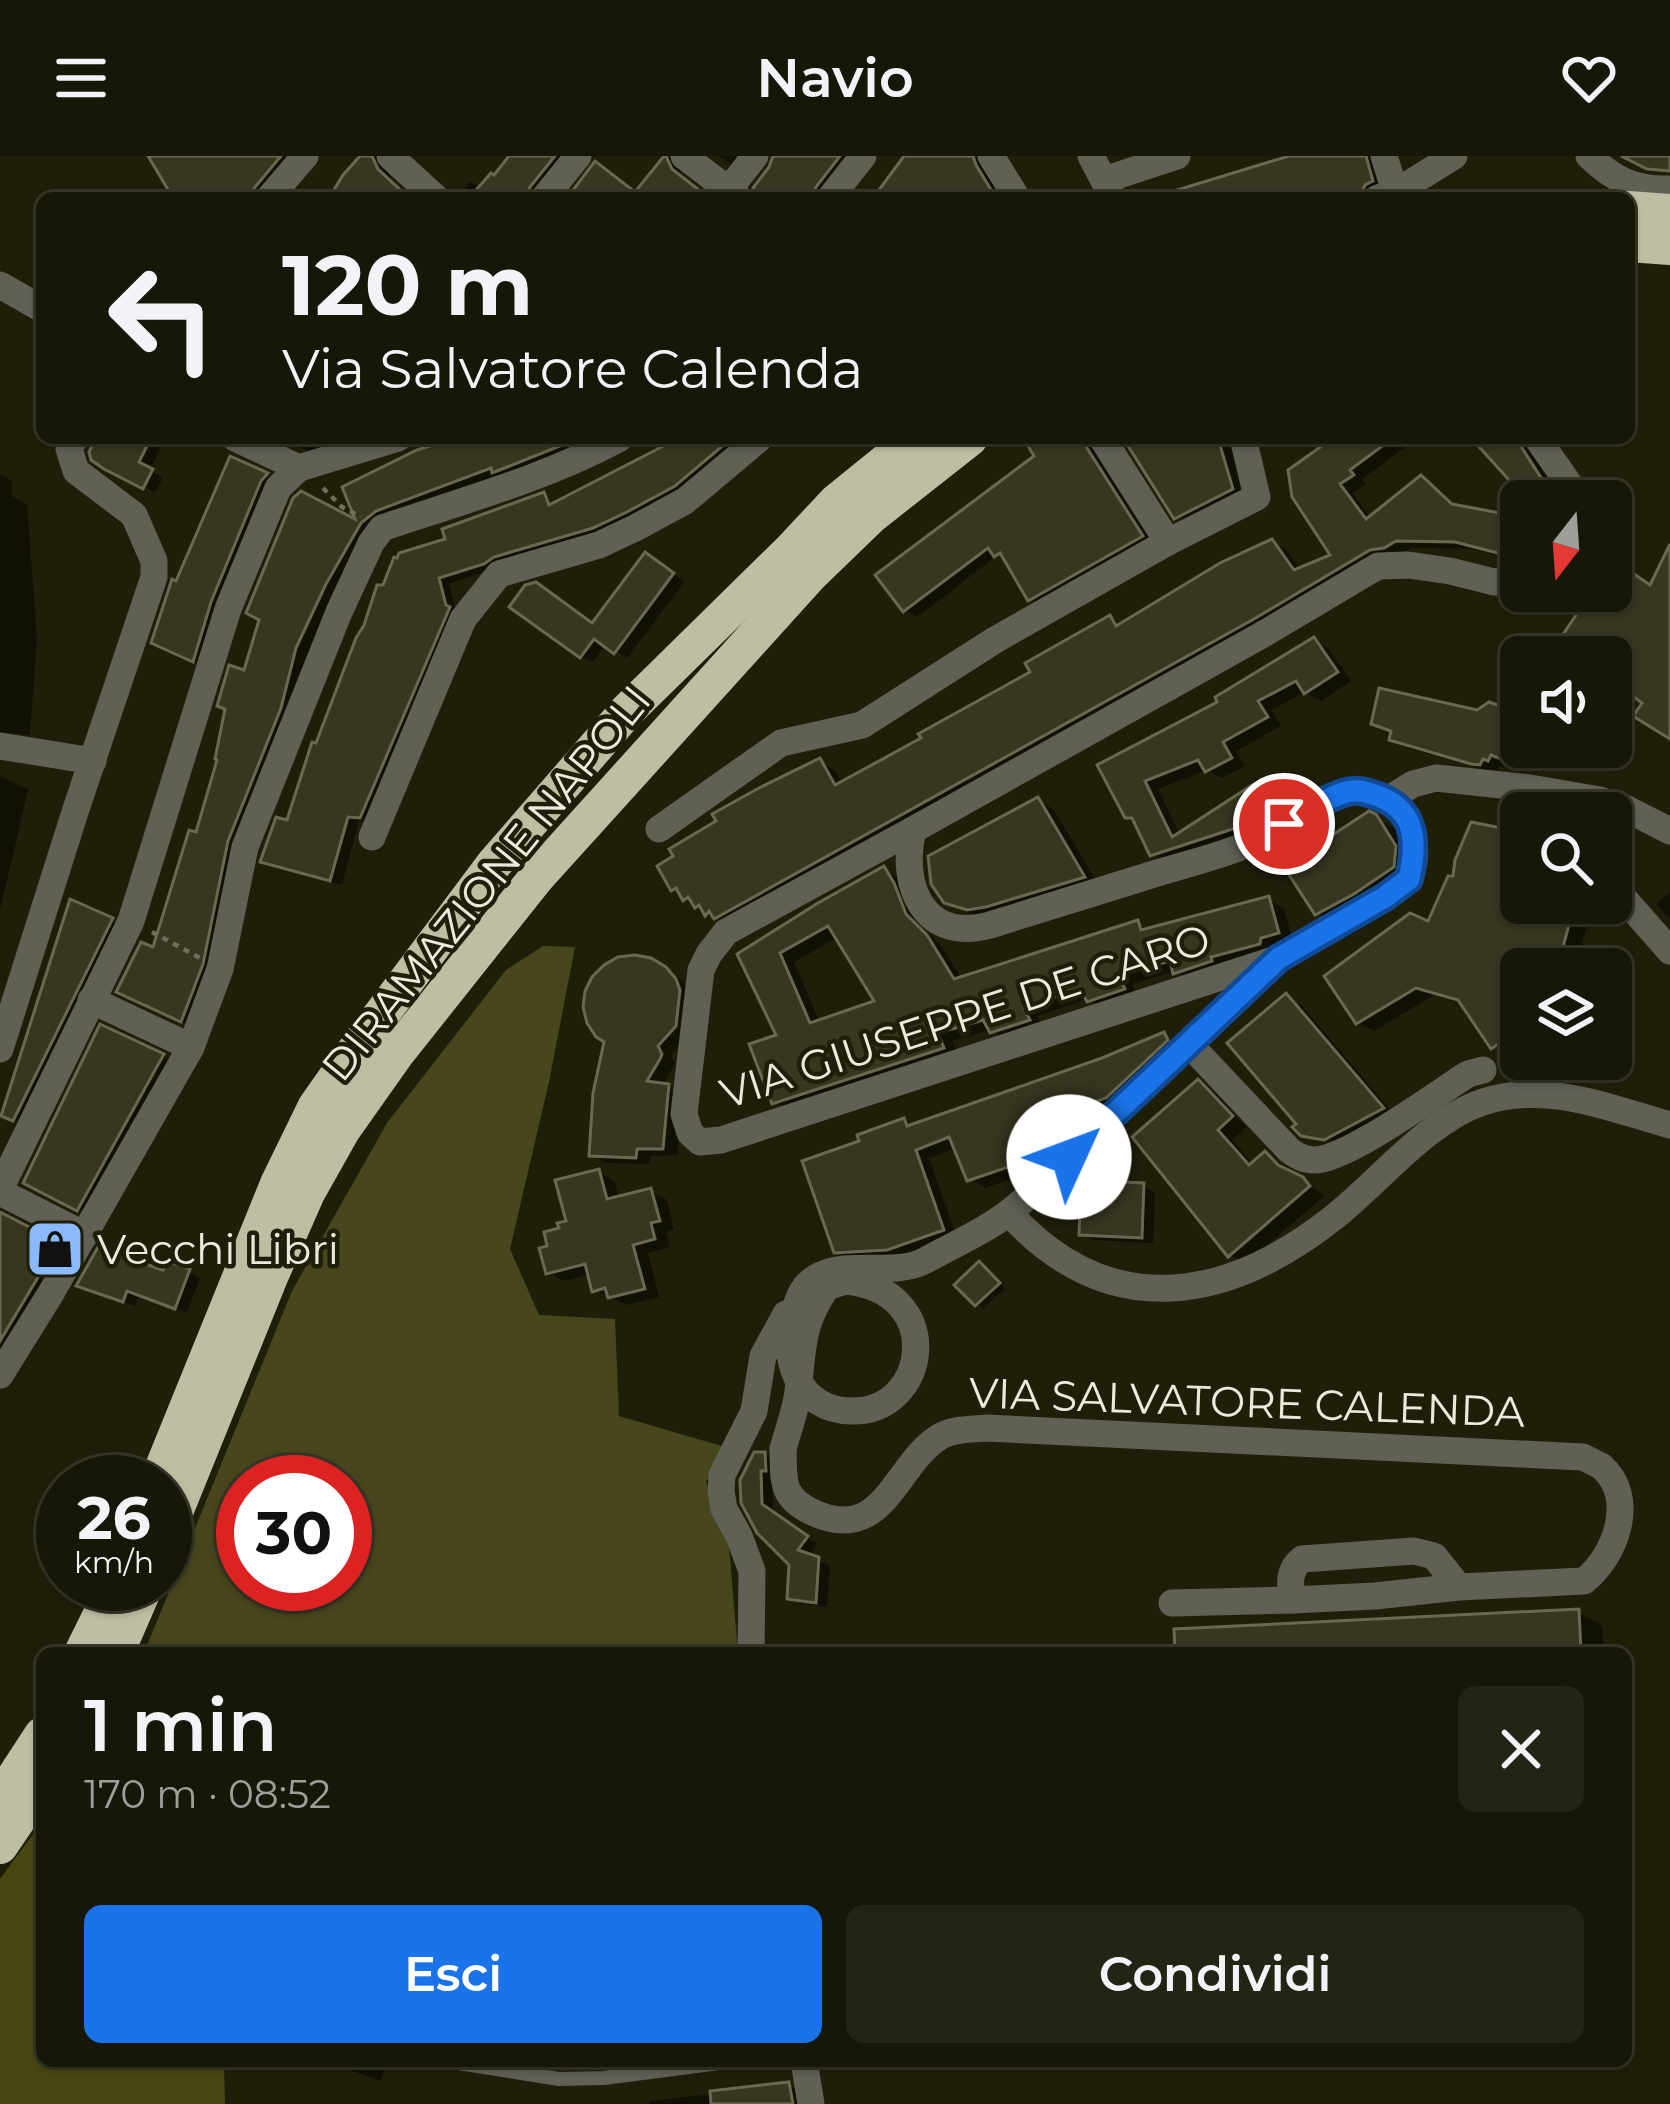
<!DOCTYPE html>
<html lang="it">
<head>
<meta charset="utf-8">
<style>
  body { margin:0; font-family:Montserrat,sans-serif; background:#242415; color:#f1f3f6; height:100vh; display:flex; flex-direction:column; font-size:45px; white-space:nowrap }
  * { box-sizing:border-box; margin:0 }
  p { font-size:39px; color:#9e9f9b }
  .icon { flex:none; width:66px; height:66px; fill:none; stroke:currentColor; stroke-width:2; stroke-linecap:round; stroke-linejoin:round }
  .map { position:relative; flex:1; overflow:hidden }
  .drawer { position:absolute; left:36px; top:1491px; width:1596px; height:420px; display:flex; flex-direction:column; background:#171707; border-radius:18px; box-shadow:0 3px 9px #0004,0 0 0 3px #363628 }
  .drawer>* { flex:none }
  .hud { position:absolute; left:36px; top:36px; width:1599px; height:252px; border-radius:18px; box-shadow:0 3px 9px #0004,0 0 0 3px #363628; background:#171707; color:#f1f3f6; overflow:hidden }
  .needle { width:78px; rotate:197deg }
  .controls { position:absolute; left:1500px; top:324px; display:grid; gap:24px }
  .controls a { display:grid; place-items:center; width:132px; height:132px; border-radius:18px; background:#171707; box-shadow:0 3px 9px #0004,0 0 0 3px #363628; font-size:60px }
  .speed { position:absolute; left:36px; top:1299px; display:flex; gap:24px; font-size:60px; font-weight:700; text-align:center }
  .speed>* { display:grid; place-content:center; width:156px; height:156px; border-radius:50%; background:#171707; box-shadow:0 3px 9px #0004,0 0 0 3px #363628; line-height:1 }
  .speed small { font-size:30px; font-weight:400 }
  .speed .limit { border:18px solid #d22; background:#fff; color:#111 }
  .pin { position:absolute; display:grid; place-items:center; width:102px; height:102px; color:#fff; margin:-51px; border:6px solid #fff; border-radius:50%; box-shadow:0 3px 12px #0007 }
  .me { position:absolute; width:132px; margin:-66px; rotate:47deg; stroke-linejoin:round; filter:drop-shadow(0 0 9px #0008) }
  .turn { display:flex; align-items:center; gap:42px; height:252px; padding:0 48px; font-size:54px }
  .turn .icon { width:156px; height:156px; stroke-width:2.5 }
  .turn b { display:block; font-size:84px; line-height:102px }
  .round { display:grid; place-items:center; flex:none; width:126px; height:126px; border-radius:18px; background:#242415 }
  .summary { display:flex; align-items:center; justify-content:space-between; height:204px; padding:0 48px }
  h1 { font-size:72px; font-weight:600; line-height:90px }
  .primary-button { display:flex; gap:24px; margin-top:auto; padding:24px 48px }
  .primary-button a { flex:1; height:138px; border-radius:18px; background:#1a73e8; color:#fff; font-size:48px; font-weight:600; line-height:138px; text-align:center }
  .primary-button a+a { background:#242415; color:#f1f3f6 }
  header { display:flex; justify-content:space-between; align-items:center; height:156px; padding:0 48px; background:#171707; font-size:54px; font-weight:600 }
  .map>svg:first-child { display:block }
  .green { fill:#48461d; fill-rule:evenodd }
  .forest { fill:#494711 }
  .shadow { fill:#0007; fill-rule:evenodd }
  .building { fill:#373620; stroke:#696951; stroke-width:3; fill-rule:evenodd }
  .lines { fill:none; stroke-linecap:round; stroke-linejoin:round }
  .path { stroke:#6f6f5c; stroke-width:4.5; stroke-dasharray:6 6; stroke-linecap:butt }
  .service { stroke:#606055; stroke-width:14 }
  .minor { stroke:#606055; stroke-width:27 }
  .motorway { stroke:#bebea3; stroke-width:36 }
  .minor-bridge { stroke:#606055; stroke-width:27 }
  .route-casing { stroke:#114b97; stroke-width:30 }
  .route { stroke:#1a73e8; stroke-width:21 }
  .labels { text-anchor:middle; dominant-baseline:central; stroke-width:9; stroke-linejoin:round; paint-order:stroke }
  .street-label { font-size:42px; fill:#ebebdd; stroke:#1f1f09 }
  .poi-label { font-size:42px; fill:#ebebdd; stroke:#1f1f09; text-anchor:start }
</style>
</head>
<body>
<header><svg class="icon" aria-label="menu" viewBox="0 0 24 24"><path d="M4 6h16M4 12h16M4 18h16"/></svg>Navio<svg class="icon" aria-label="heart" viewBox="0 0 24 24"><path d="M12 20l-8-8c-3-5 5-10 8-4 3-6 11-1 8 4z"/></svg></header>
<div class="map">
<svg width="1670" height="1948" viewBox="0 0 1670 1948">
  <rect width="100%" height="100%" fill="#1f1f09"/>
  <path class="green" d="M543,790L575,791L549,926L510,1093L539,1159L615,1163L619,1260L725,1291L706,1326L729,1391L738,1497H144L292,1135L387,967L506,814ZM243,1326H345V1428H243Z"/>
  <path class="forest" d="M42,1666V1905H224L225,1948H0V1723Z"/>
  <g class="shadow">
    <path d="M158,0H298L262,42H177Z"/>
    <path d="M366,0H388L385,6L391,24L411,42H331Z"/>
    <path d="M512,0H575L542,42H456L470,26L481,32L495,23Z"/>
    <path d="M667,0L680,7L681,19L709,42H570L637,38Z"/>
    <path d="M719,0H753L741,14Z"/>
    <path d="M775,0H860L828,42H760Z"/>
    <path d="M908,0H990L1003,42H877Z"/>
    <path d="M1297,0H1380L1383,32L1373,42H1158Z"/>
    <path d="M99,282H158L164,285L150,314L163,322L155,336L119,319Z"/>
    <path d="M278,282H350L345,290L317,299Z"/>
    <path d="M465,282H605L391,362L340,436L195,872L134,843L198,680L302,339L361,370L346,332Z"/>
    <path d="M686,282H751L639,361L449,428L457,458L372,667L359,665L342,729L275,711L264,704L289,668L317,591L449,385L538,342L550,349L559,361Z"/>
    <path d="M1047,282H1096L1098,301L1152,387L1042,449L1030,443L1009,406L998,399L917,461L905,454L1038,300Z"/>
    <path d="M1127,282H1230L1248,342L1193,370L1177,360Z"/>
    <path d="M1338,282H1418L1362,323L1366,328L1352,337L1372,363L1422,323L1436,331L1459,352L1521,364V405L1472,393L1412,392L721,765L673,733L820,605L834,614L843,628L1034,517L1109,462L1121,469L1272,386L1287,395L1301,414L1335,400Z"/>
    <path d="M1475,282H1528L1565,345H1532Z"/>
    <path d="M232,304L277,326L205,509L166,493L178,429Z"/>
    <path d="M0,318L12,325V340L27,349L37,482L30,579L0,576Z"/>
    <path d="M657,406L684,426L627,502L606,488L593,506L581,500L594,470Z"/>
    <path d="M1314,484L1329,493L1351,525L1321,545L1305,536L1271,554L1281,570L1236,595L1245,610L1222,622L1207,614L1158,633L1180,679L1260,632L1275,641L1287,662L1270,671L1260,665L1263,675L1168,707L1153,698L1137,666L1128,660L1101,611L1222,547Z"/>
    <path d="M1521,551V591H1600L1604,599L1598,615L1584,609L1568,614L1554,609L1535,616L1507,605L1504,612L1499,610L1497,616L1489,615L1408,592L1392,583L1393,577L1374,567Z"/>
    <path d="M0,620L28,634L0,754Z"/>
    <path d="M1038,644L1054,654L1099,729L986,762L963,755L946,745Z"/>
    <path d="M1369,658L1400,676L1420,706L1342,771L1318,757Z"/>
    <path d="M1506,676L1521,685V747H1593L1575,813H1521V892L1509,900L1493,890L1464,848L1434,839L1374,875L1358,866L1430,769Z"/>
    <path d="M884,714L899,723L909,738L921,770L942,791L962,823L1137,767L1150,775L1269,744L1284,753L1293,785L1191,825L1175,815L1132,828L1138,842L1105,853L1087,843L1037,860L1044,873L1008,884L990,874L952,885L958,901L790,955L775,946L780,881L741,799ZM838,781L878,847L820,867L794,806Z"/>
    <path d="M1670,736V763L1656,748Z"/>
    <path d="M111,764L122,771L26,969L16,965L5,958Z"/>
    <path d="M650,805L680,823L690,834V878L671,899L675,908L662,930L683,939L677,999L651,1000L650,1008L606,1007L592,998Z"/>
    <path d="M1286,841L1302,850L1397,962L1338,992L1319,987L1334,991L1336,985L1302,977Z"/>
    <path d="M1164,880L1179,888L1122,949L1060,971L1069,998L1062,1006L985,1032L970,1023L957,992L929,1002L957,1082L904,1101L852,1104L836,1095L862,987L904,965L914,971Z"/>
    <path d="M162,901L178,910L94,1061L42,1035Z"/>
    <path d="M1198,927L1214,936L1246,971L1232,984L1254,1009L1265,998L1324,1040L1245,1108L1230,1099Z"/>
    <path d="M599,1016L615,1026L619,1043L651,1035L667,1044L674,1074L666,1076L670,1091L648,1097L659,1141L627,1149L595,1134L591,1118L564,1125L548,1116L551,1092L570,1067Z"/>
    <path d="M1143,1030L1155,1037L1153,1087L1093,1084L1082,1077Z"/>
    <path d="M1,1060L73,1098L0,1217Z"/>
    <path d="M980,1109L1005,1132L984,1152L977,1148Z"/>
    <path d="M188,1115L200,1122L187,1157L139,1139L135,1150L91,1135Z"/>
    <path d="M764,1299L776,1306L772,1320L773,1358L817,1388L809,1401L830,1410L827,1451L801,1448L790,1441L792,1407L743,1324Z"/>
    <path d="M1578,1456L1602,1470L1604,1497H1178Z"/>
    <path d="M325,1905H387L381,1925Z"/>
    <path d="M789,1929L800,1936L802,1948H650V1945Z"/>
  </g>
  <g class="building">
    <path d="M148,0H281L246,42H173Z"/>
    <path d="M360,0H372L378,13L409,42H329L343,19Z"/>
    <path d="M509,0H555L530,31L526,42H469L491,17L494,19Z"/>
    <path d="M664,0H666L672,13L704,38V42H567L595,5L635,36Z"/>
    <path d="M773,0H840L816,31L812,42H757L753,32L769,11Z"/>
    <path d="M904,0H973L976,9L996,42H873Z"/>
    <path d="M1289,0H1366L1373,25L1365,29L1360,41L1357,42H1167V37Z"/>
    <path d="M1621,0H1670V15L1647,13Z"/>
    <path d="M96,282H151L139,306L153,313L143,333L104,313L91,304L89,296Z"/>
    <path d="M455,282H580L497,315L492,317L491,312L376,355L361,367L326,428L296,492L281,552L228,685L203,808L181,866L116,836L141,786L153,791L189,674L196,676L217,604L215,603L225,553L217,550L229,509L244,514L259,464L246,457L293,342L301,335L355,363L342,331L417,294Z"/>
    <path d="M679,282H732L675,330L627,356L593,372L494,401L484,408L439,422L446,449L450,451L360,662L348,661L330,725L260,706L276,661L287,664L312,586L316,587L356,482L364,469L377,429H383L394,401L397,402L399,397L445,383L442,373L544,336L549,349Z"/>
    <path d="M1041,282H1084L1087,292L1143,380L1028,445L1000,397L994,401L988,392L903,456L875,419L1034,300L1028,290Z"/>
    <path d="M1123,282H1218L1233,333L1174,363Z"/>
    <path d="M1333,282H1393L1350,314L1354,319L1340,328L1366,363L1421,319L1452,348L1521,361V403L1455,386L1396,385L1384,392L1370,394L1254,463L714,763L709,755L705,760L699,749L695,752L688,741L683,745L676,732L671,735L657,710L673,700L669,693L716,665L712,658L759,632L820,602L835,629L921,582L918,578L1030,516L1025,507L1110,459L1116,470L1220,407L1272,383L1294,414L1330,399L1292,341L1288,314Z"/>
    <path d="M1471,282H1519L1522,292L1556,345H1528Z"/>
    <path d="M230,300L268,317L261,325L211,446L193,506L151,487L172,423L176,425Z"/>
    <path d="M1670,388V583L1633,560L1642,547L1611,524V501H1583L1558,486L1592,435H1611V402L1650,429Z"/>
    <path d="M645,396L674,417L614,498L594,483L580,502L509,451L525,429L536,426L592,467Z"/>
    <path d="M1314,481L1338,516L1304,538L1296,525L1258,545L1268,561L1223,586L1232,602L1205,616L1198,604L1145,625L1172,681L1252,629H1260L1274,653L1253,665L1246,653L1250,667L1245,669L1150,700L1132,662H1125L1097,609L1217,546L1215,541Z"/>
    <path d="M1379,532L1477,554L1489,546L1507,552L1521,545V611L1491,599L1488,605L1483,603L1480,609L1471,608L1389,584L1391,575L1371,568Z"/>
    <path d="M1038,641L1085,721L986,751L967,754L944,747L931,728L928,700Z"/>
    <path d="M1369,655L1376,658L1396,690L1394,711L1354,738L1315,759L1284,711Z"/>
    <path d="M1471,666L1507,673V730L1521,737V747H1575L1557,813H1521V873L1491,893L1458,844L1416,832L1356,868L1324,820L1410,757L1428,765L1448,720H1453L1455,704Z"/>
    <path d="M884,710L894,727L906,758L927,779L954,823L1138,764L1141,774L1269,740L1279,777L1261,782L1260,788L1211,801L1212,805L1173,818L1170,805L1118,819L1125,833L1087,846L1080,832L1024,852L1030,864L990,877L983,864L938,877L944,892L772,948L749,888L776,879L737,798L818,747ZM828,770L874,845L810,867L780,797Z"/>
    <path d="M70,743L113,762L13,965L1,960Z"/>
    <path d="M635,799L651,802L666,811L676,823L680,834L676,870L658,890L662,898L660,903L647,925L669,928L663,993H637L636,1002L589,1000L593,937L604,886L596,881L587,867L583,851L585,835L592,821L604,809L618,801Z"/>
    <path d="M1286,837L1384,952L1324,984L1301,980L1292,971L1296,968L1227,887Z"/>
    <path d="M100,868L164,898L77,1055L23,1027Z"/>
    <path d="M1164,876L1168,884L1106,942L1046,963L1055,989L1046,998L967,1025L949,981L916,994L944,1074L887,1094L834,1097L802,1005L859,985L857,979L904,962L907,970L1102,902Z"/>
    <path d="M1198,923L1233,960L1218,974L1249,1009L1265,995L1278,1009L1303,1021L1310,1030L1228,1101L1132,981Z"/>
    <path d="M599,1013L607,1043L651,1032L660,1065L651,1067L655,1083L633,1089L645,1133L608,1142L605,1132L592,1136L585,1108L546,1118L539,1092L547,1090L544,1076L559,1072L557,1067L566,1065L555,1024Z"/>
    <path d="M1081,1024L1144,1027L1142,1082L1079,1079Z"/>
    <path d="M0,1056L59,1086L0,1185Z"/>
    <path d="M98,1091L163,1114L167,1105L190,1113L175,1153L127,1135L123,1146L76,1130Z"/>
    <path d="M979,1105L1000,1127L975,1150L954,1129Z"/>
    <path d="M754,1296H765L766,1315H761L762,1348L808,1380L798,1394L819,1401L816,1447L787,1443L789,1409L757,1377L741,1347L740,1324Z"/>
    <path d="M1579,1453L1581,1497H1175L1174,1473Z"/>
    <path d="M789,1926L793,1948H711L710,1935Z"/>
  </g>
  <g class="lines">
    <g class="path">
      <path d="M323,332L342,351L361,361"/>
      <path d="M152,776L200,802"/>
    </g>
    <path class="service" d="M445,1905L559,1923L604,1922L735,1905"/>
    <g class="minor">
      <path d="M390,0L436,42"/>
      <path d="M684,0L739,42"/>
      <path d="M991,0L1017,42"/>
      <path d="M1091,0L1113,42"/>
      <path d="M1384,0L1397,42"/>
      <path d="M1589,0C1614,24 1635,34 1670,33"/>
      <path d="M1104,24L1177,0"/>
      <path d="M269,42L305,0"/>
      <path d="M544,42L578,0"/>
      <path d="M722,42L755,0"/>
      <path d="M830,42L863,0"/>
      <path d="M1378,42L1396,36L1454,0"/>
      <path d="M0,129L42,153"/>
      <path d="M235,282L299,312"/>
      <path d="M1102,282L1168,386"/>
      <path d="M1537,282L1569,328L1575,345"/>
      <path d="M0,590L93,605"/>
      <path d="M1389,643L1413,628L1436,622L1530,632L1600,644L1625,652L1670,675"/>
      <path d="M920,670L726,776L709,798L701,814L684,958L690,977L700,986L721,984L1273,804"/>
      <path d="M659,673L781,587L862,569L995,484L1168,386L1257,341L1243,282"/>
      <path d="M372,681L463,463L499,418L599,389L635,372L685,345L760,282"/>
      <path d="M1611,728L1670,795"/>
      <path d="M91,844L191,891"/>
      <path d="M1190,889L1289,994C1297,1000 1304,1004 1315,1004C1348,1003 1436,938 1468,918L1483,914"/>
      <path d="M0,893L75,656L154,421V405L134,359L76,315L69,293L75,282"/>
      <path d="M0,1033L131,765L228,453L278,332L299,312L398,282"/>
      <path d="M0,1036L85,1079"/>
      <path d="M1009,1057C1108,1166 1225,1147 1333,1062C1379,1026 1426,965 1483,946C1547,925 1609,952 1670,969"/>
      <path d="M846,1125C947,1135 929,1257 851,1255C797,1254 780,1200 794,1156C797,1147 799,1139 805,1131C835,1097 890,1124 926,1104C953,1089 989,1073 1012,1054C1038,1033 1061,1008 1085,986C1132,943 1179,900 1224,855C1243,837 1261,814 1283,799C1311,781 1341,766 1370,750C1381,743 1399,735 1407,724C1417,712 1416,686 1411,672C1402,649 1379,634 1354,635C1329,636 1269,680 1241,691C1213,702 1183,709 1154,718C1099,735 1045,752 990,769C924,787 899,730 913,674L1267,476L1378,410L1408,409L1450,415L1494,426L1521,423"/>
      <path d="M0,1219L51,1137L191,891L220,813L245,691L339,456L371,387L382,372C462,345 546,322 620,282"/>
      <path d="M783,1293C784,1323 780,1340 810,1355C885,1392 894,1307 941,1280C955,1273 972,1273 987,1272L1583,1301C1585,1302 1599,1309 1601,1310C1638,1342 1615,1401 1584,1425L1459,1431L1434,1400L1414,1395L1302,1403C1288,1414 1290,1427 1292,1444L1375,1440L1459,1431"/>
      <path d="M1172,1447L1292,1444"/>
      <path d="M751,1497L752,1415L739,1380L724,1353L721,1335L722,1319L754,1255L763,1200L786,1158"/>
      <path d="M804,1905L811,1948"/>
    </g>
    <g class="motorway">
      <path d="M1629,53L1670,56"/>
      <path d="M1629,88L1670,91"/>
      <path d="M157,1326L278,1028L316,950L366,879L494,708L627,555L791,394L836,346L915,282"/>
      <path d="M165,1381L270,1121L307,1037L343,973L396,898L536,722L811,418L871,360L970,282"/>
      <path d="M82,1497L116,1428"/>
      <path d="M116,1497L146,1428"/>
      <path d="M0,1643L42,1579"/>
      <path d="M0,1690L42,1628"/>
    </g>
    <path class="minor-bridge" d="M783,1293C788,1274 796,1254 798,1235C803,1193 801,1167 827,1131L846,1125"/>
  </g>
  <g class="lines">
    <g class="route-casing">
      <path id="route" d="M1069,1001L1279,802L1385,741L1409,723C1418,684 1416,651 1372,638C1365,636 1361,634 1353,635C1334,636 1302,659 1284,668"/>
    </g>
    <use href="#route" class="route"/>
  </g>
  <defs>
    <g id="shop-square" transform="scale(3)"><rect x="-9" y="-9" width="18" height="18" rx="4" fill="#8abafc" stroke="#1f1f09"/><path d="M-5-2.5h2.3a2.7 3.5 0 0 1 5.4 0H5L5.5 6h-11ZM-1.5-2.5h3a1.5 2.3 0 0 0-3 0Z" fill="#111"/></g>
  </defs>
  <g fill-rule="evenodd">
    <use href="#shop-square" x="55" y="1093"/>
  </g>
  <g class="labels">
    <g class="street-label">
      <text transform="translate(486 727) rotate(-51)">DIRAMAZIONE NAPOLI</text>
      <text transform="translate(965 860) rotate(-18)">VIA GIUSEPPE DE CARO</text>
      <text transform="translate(1247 1246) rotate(2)">VIA SALVATORE CALENDA</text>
    </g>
    <g class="poi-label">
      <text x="97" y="1093">Vecchi Libri</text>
    </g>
  </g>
</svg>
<div class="controls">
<a><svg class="needle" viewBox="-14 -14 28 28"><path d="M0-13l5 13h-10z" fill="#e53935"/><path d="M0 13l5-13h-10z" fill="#9e9f9b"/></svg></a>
<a><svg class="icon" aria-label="sound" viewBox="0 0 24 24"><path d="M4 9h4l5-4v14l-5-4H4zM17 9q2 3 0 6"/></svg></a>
<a><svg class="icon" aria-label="search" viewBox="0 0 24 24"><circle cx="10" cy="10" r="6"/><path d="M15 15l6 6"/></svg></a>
<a><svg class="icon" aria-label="layers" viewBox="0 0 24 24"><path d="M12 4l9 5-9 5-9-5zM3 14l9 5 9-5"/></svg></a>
</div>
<div class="speed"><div>26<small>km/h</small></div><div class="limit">30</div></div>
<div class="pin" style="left:1284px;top:668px;background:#d93025"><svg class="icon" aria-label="arrive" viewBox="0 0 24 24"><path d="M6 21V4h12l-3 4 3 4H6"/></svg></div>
<svg class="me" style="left:1069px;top:1001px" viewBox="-20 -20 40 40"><circle r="19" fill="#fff"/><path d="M0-13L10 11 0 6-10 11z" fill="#1a73e8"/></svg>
<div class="hud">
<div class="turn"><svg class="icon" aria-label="left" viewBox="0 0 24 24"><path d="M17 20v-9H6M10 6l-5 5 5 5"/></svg><div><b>120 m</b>Via Salvatore Calenda</div></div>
</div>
<section class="drawer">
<div class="summary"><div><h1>1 min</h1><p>170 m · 08:52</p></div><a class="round"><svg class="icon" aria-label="close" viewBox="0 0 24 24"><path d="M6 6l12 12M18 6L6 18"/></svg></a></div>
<div class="primary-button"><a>Esci</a><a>Condividi</a></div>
</section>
</div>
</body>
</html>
